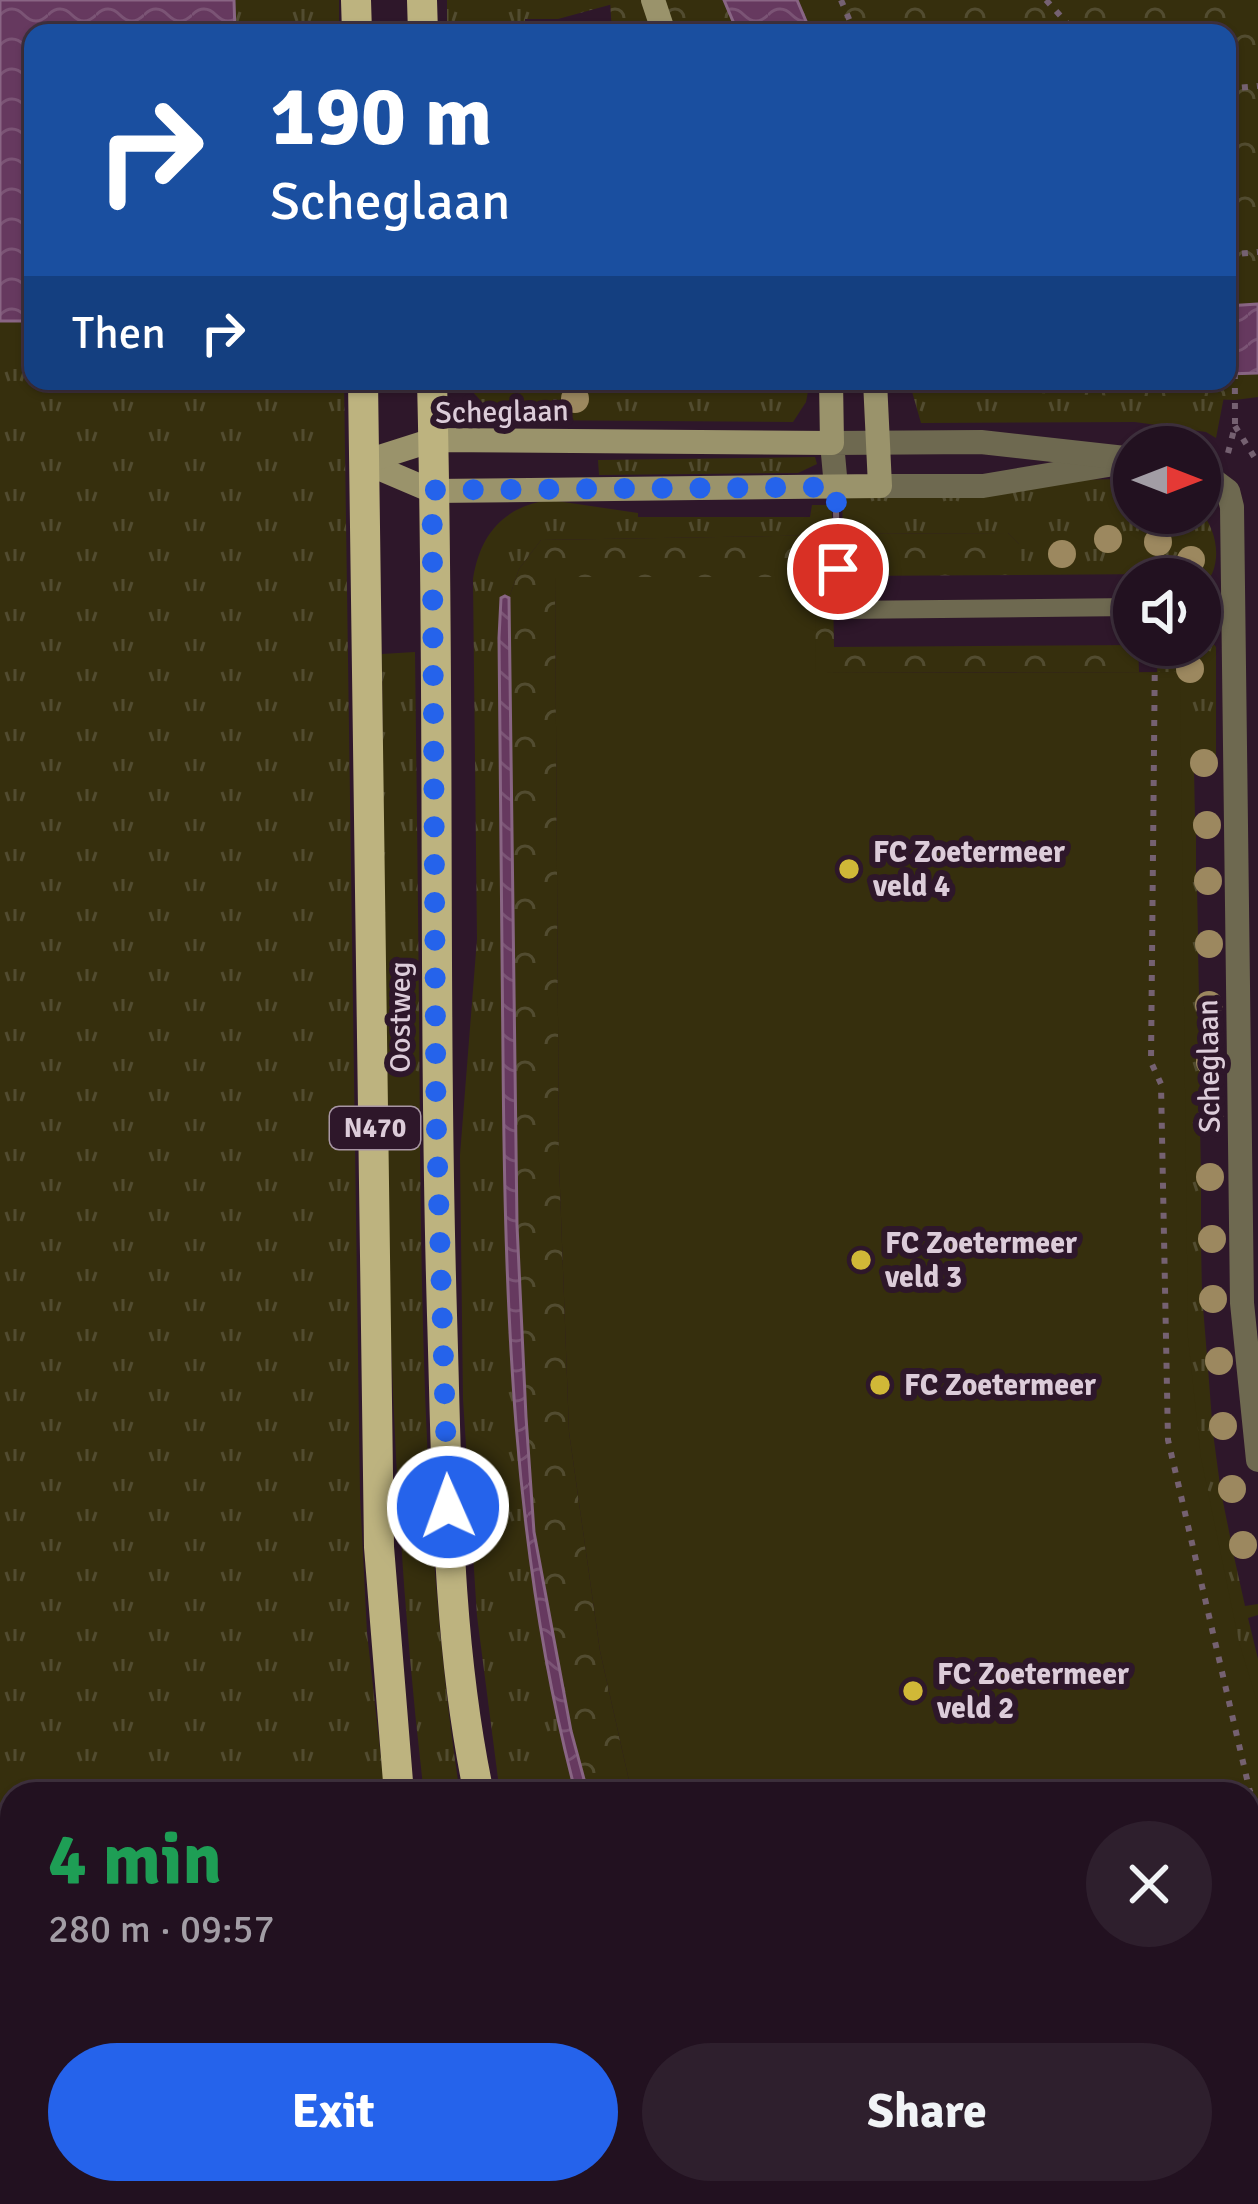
<!DOCTYPE html>
<html lang="en">
<head>
<meta charset="utf-8">
<style>
  body { margin:0; font-family:Signika,sans-serif; background:#2e1f2d; color:#f1f3f6; height:100vh; display:flex; flex-direction:column; font-size:45px; white-space:nowrap }
  * { box-sizing:border-box; margin:0 }
  p { font-size:39px; color:#a29da5 }
  .icon { flex:none; width:66px; height:66px; fill:none; stroke:currentColor; stroke-width:2; stroke-linecap:round; stroke-linejoin:round }
  .map { position:relative; flex:1; overflow:hidden }
  .drawer { position:absolute; left:0px; top:1782px; width:1260px; height:423px; display:flex; flex-direction:column; background:#221120; border-radius:36px 36px 0 0; box-shadow:0 3px 9px #0004,0 0 0 3px #3f313e }
  .drawer>* { flex:none }
  .hud { position:absolute; left:24px; top:24px; width:1212px; height:366px; border-radius:24px; box-shadow:0 3px 9px #0004,0 0 0 3px #3f313e; background:#1a4fa0; color:#fff; overflow:hidden }
  .needle { width:78px; rotate:90deg }
  .fabs { position:absolute; left:1113px; top:426px; display:grid; gap:24px }
  .fabs a { display:grid; place-items:center; width:108px; height:108px; border-radius:50%; background:#221120; box-shadow:0 3px 9px #0004,0 0 0 3px #3f313e; font-size:60px }
  .pin { position:absolute; display:grid; place-items:center; width:102px; height:102px; color:#fff; margin:-51px; border:6px solid #fff; border-radius:50%; box-shadow:0 3px 12px #0007 }
  .me { position:absolute; width:132px; margin:-66px; rotate:358deg; stroke-linejoin:round; filter:drop-shadow(0 0 9px #0008) }
  .turn { display:flex; align-items:center; gap:42px; height:252px; padding:0 48px; font-size:54px }
  .turn .icon { width:156px; height:156px; stroke-width:2.5 }
  .turn b { display:block; font-size:84px; line-height:102px }
  .then { display:flex; align-items:center; height:114px; padding:0 48px; background:#0003; gap:24px; font-size:45px }
  .round { display:grid; place-items:center; flex:none; width:126px; height:126px; border-radius:63px; background:#2e1f2d }
  .head { display:flex; align-items:center; justify-content:space-between; height:204px; padding:0 48px }
  h1 { font-size:72px; font-weight:700; line-height:90px; color:#1e9e55 }
  .cta { display:flex; gap:24px; margin-top:auto; padding:24px 48px }
  .cta a { flex:1; height:138px; border-radius:72px; background:#2563eb; color:#fff; font-size:48px; font-weight:700; line-height:138px; text-align:center }
  .cta a+a { background:#2e1f2d; color:#f1f3f6 }
  .map>svg:first-child { display:block }
  .grass { fill:url(#grass-tufts) }
  .forest { fill:url(#forest-crowns) }
  .pitch { fill:#362f0d }
  .water { fill:url(#water-waves); stroke:#896584; stroke-width:3 }
  .lines { fill:none; stroke-linecap:round; stroke-linejoin:round }
  .path { stroke:#756171; stroke-width:6; stroke-dasharray:6 9; stroke-linecap:butt }
  .lane { stroke:#6e6950; stroke-width:18 }
  .street { stroke:#6e6950; stroke-width:24 }
  .secondary { stroke:#9a936b; stroke-width:24 }
  .primary { stroke:#bdb37f; stroke-width:30 }
  .tree { fill:#9c885f }
  .route { stroke:#2563eb; stroke-width:21; stroke-dasharray:0 37.8 }
  .poi-dot { fill:#d0b837; stroke:#2e172a; stroke-width:4.5 }
  .labels { text-anchor:middle; dominant-baseline:central; stroke-width:12; stroke-linejoin:round; paint-order:stroke }
  .shield { fill:#2e172a; stroke:#a896a4; stroke-width:3 }
  .shield-label { font-size:27px; font-weight:bold; fill:#dcccd9 }
  .street-label { font-size:30px; fill:#dcccd9; stroke:#2e172a }
  .poi-label { font-size:30px; font-weight:bold; fill:#dcccd9; stroke:#2e172a; text-anchor:start }
</style>
</head>
<body>
<div class="map">
<svg width="1258" height="2204" viewBox="0 0 1258 2204">
  <defs>
    <pattern id="grass-tufts" width="24" height="20" patternUnits="userSpaceOnUse" patternTransform="scale(3)"><rect width="24" height="20" fill="#362f0d"/><path d="M3 7l-1-3M5 7V3M7 7l1-3M15 17l-1-3M17 17v-4M19 17l1-3" fill="none" stroke="#524c30"/></pattern>
    <pattern id="forest-crowns" width="20" height="18" patternUnits="userSpaceOnUse" patternTransform="scale(3)"><rect width="20" height="18" fill="#362f0d"/><path d="M2 6a3 3 0 1 1 6 0M12 15a3 3 0 1 1 6 0" fill="none" stroke="#524c30"/></pattern>
    <pattern id="water-waves" width="16" height="10" patternUnits="userSpaceOnUse" patternTransform="scale(3)"><rect width="16" height="10" fill="#66395f"/><path d="M0 5q4-4 8 0t8 0" fill="none" stroke="#7b5475"/></pattern>
  </defs>
  <rect width="100%" height="100%" fill="#2e172a"/>
  <g class="grass">
    <path d="M234,0H339V33H235Z"/>
    <path d="M447,0H624V1L558,19H525V33H447Z"/>
    <path d="M0,321H33V381H344L360,1495L367,1633L385,1794H12V2193H487L491,2204H0Z"/>
    <path d="M463,381H810L806,402L793,422L519,420L490,411Z"/>
    <path d="M909,381H1227L1216,438L1206,432L1135,422L921,423Z"/>
    <path d="M815,457L817,464L798,473L599,475L598,460Z"/>
    <path d="M1134,479V513H1200V510C1219,533 1224,569 1200,590V579H1170L1169,563H1154V574L1019,575V544L1008,533L842,534L843,495L1047,480Z"/>
    <path d="M550,500L638,513V517H810L812,505H832V535L541,540L519,569L509,598H501C496,734 501,871 502,1008C505,1272 508,1537 576,1794H500L477,1616L463,1399L460,1155L477,939L473,579C480,534 504,506 550,500Z"/>
    <path d="M1200,627L1216,647V769L1194,770L1195,819L1217,820V831L1196,832V874H1218V887L1197,888L1198,936L1219,937V948H1198L1199,999L1218,1000L1219,1010H1200V1057H1219V1067L1200,1068V1114L1219,1115V1127L1200,1128L1201,1171L1221,1172V1182H1201V1232L1222,1233V1244L1201,1245L1202,1293L1223,1294V1306L1203,1307L1207,1356L1227,1355L1228,1367L1208,1368L1212,1421L1232,1420L1233,1431L1213,1433L1220,1485L1241,1482L1243,1492L1222,1497L1231,1541L1252,1538L1254,1548L1233,1552L1245,1606L1258,1604V1615L1248,1618L1258,1659V1768L1178,1477L1159,1059L1157,645H1200Z"/>
    <path d="M415,652C417,816 419,979 420,1143C422,1361 427,1578 460,1794H424C379,1416 386,1034 382,654Z"/>
  </g>
  <g class="forest">
    <path d="M610,0H1258V397L1235,400L1035,393L970,381H1227V33H612Z"/>
    <path d="M1008,533L1019,544V575L842,576V534Z"/>
    <path d="M832,535L834,647L1138,645L1139,672L815,673L555,578L559,1162L569,1432L600,1651L632,1794H588L571,1731L534,1532L526,1417L517,1225L509,598L519,569L541,540Z"/>
  </g>
  <path class="pitch" d="M555,577H815L816,673L1180,672L1188,1338L1201,1458L1239,1642L1258,1705V2204H778L773,2193H1248V1794H632L600,1651L569,1432L559,1162Z"/>
  <g class="water">
    <path d="M0,0H234L235,33H33V321H0Z"/>
    <path d="M724,0H797L811,33H738Z"/>
    <path d="M1258,304V373L1227,374V306Z"/>
    <path d="M505,596L509,598L517,1225L526,1417L534,1532L571,1731L588,1794H576C512,1553 505,1303 503,1056C502,916 501,777 499,638L501,598Z"/>
  </g>
  <g class="lines">
    <g class="path">
      <path d="M841,0L855,33"/>
      <path d="M1046,0L1076,33"/>
      <path d="M1227,89L1258,86"/>
      <path d="M1227,255L1258,252"/>
      <path d="M1235,426L1258,463"/>
      <path d="M1228,453L1235,426L1234,91"/>
      <path d="M836,512L838,583"/>
      <path d="M1155,645L1151,1062L1161,1084L1168,1440L1250,1792L1258,1795"/>
    </g>
    <g class="lane">
      <path d="M1200,606L1236,605"/>
      <path d="M839,610L1134,607"/>
    </g>
    <g class="street">
      <path d="M1200,470L1228,491L1232,507L1242,1303L1258,1460"/>
      <path d="M880,486H983L1108,465"/>
      <path d="M836,487L832,443L981,442L1134,459"/>
    </g>
    <g class="secondary">
      <path d="M653,0L664,33"/>
      <path d="M364,462L432,491L880,486L875,381"/>
      <path d="M364,462L433,440L832,443L831,381"/>
    </g>
    <g class="primary">
      <path d="M356,0L357,33"/>
      <path d="M422,0L423,33"/>
      <path d="M363,381L379,1547L399,1794"/>
      <path d="M432,381C440,692 433,1004 442,1315C447,1474 446,1638 479,1794"/>
      <path d="M497,2193L501,2204"/>
      <path d="M589,2193L594,2204"/>
    </g>
  </g>
  <g class="tree">
    <circle cx="575" cy="399" r="14"/>
    <circle cx="1108" cy="539" r="14"/>
    <circle cx="1158" cy="542" r="14"/>
    <circle cx="1062" cy="554" r="14"/>
    <circle cx="1191" cy="560" r="14"/>
    <circle cx="1190" cy="669" r="14"/>
    <circle cx="1204" cy="763" r="14"/>
    <circle cx="1207" cy="825" r="14"/>
    <circle cx="1208" cy="881" r="14"/>
    <circle cx="1209" cy="944" r="14"/>
    <circle cx="1209" cy="1005" r="14"/>
    <circle cx="1210" cy="1062" r="14"/>
    <circle cx="1210" cy="1121" r="14"/>
    <circle cx="1210" cy="1177" r="14"/>
    <circle cx="1212" cy="1239" r="14"/>
    <circle cx="1213" cy="1299" r="14"/>
    <circle cx="1219" cy="1361" r="14"/>
    <circle cx="1223" cy="1426" r="14"/>
    <circle cx="1232" cy="1489" r="14"/>
    <circle cx="1243" cy="1545" r="14"/>
  </g>
  <g class="lines">
    <path class="route" d="M448,1507L436,1114L432,490L836,487L838,569"/>
  </g>
  <g class="poi-dot">
    <circle cx="849" cy="869" r="12"/>
    <circle cx="861" cy="1260" r="12"/>
    <circle cx="880" cy="1385" r="12"/>
    <circle cx="913" cy="1691" r="12"/>
  </g>
  <g class="labels">
    <rect class="shield" x="330" y="1107" width="90" height="42" rx="9"/>
    <g class="shield-label">
      <text x="375" y="1128">N470</text>
    </g>
    <g class="street-label">
      <text transform="translate(502 412) rotate(-1)">Scheglaan</text>
      <text transform="translate(400 1017) rotate(-90)">Oostweg</text>
      <text transform="translate(1209 1066) rotate(-91)">Scheglaan</text>
    </g>
    <g class="poi-label">
      <text x="873" y="852">FC Zoetermeer<tspan x="873" dy="34">veld 4</tspan></text>
      <text x="885" y="1243">FC Zoetermeer<tspan x="885" dy="34">veld 3</tspan></text>
      <text x="904" y="1385">FC Zoetermeer</text>
      <text x="937" y="1674">FC Zoetermeer<tspan x="937" dy="34">veld 2</tspan></text>
    </g>
  </g>
</svg>
<div class="fabs">
<a><svg class="needle" viewBox="-14 -14 28 28"><path d="M0-13l5 13h-10z" fill="#e53935"/><path d="M0 13l5-13h-10z" fill="#a29da5"/></svg></a>
<a><svg class="icon" aria-label="sound" viewBox="0 0 24 24"><path d="M4 9h4l5-4v14l-5-4H4zM17 9q2 3 0 6"/></svg></a>
</div>
<div class="pin" style="left:838px;top:569px;background:#d93025"><svg class="icon" aria-label="arrive" viewBox="0 0 24 24"><path d="M6 21V4h12l-3 4 3 4H6"/></svg></div>
<svg class="me" style="left:448px;top:1507px" viewBox="-20 -20 40 40"><circle r="17" fill="#2563eb" stroke="#fff" stroke-width="3"/><path d="M0-11L8 9 0 5-8 9z" fill="#fff"/></svg>
<div class="hud">
<div class="turn"><svg class="icon" aria-label="right" viewBox="0 0 24 24"><path d="M7 20v-9h11M14 6l5 5-5 5"/></svg><div><b>190 m</b>Scheglaan</div></div>
<div class="then">Then<svg class="icon" aria-label="right" viewBox="0 0 24 24"><path d="M7 20v-9h11M14 6l5 5-5 5"/></svg></div>
</div>
<section class="drawer">
<div class="head"><div><h1>4 min</h1><p>280 m · 09:57</p></div><a class="round"><svg class="icon" aria-label="close" viewBox="0 0 24 24"><path d="M6 6l12 12M18 6L6 18"/></svg></a></div>
<div class="cta"><a>Exit</a><a>Share</a></div>
</section>
</div>
</body>
</html>
